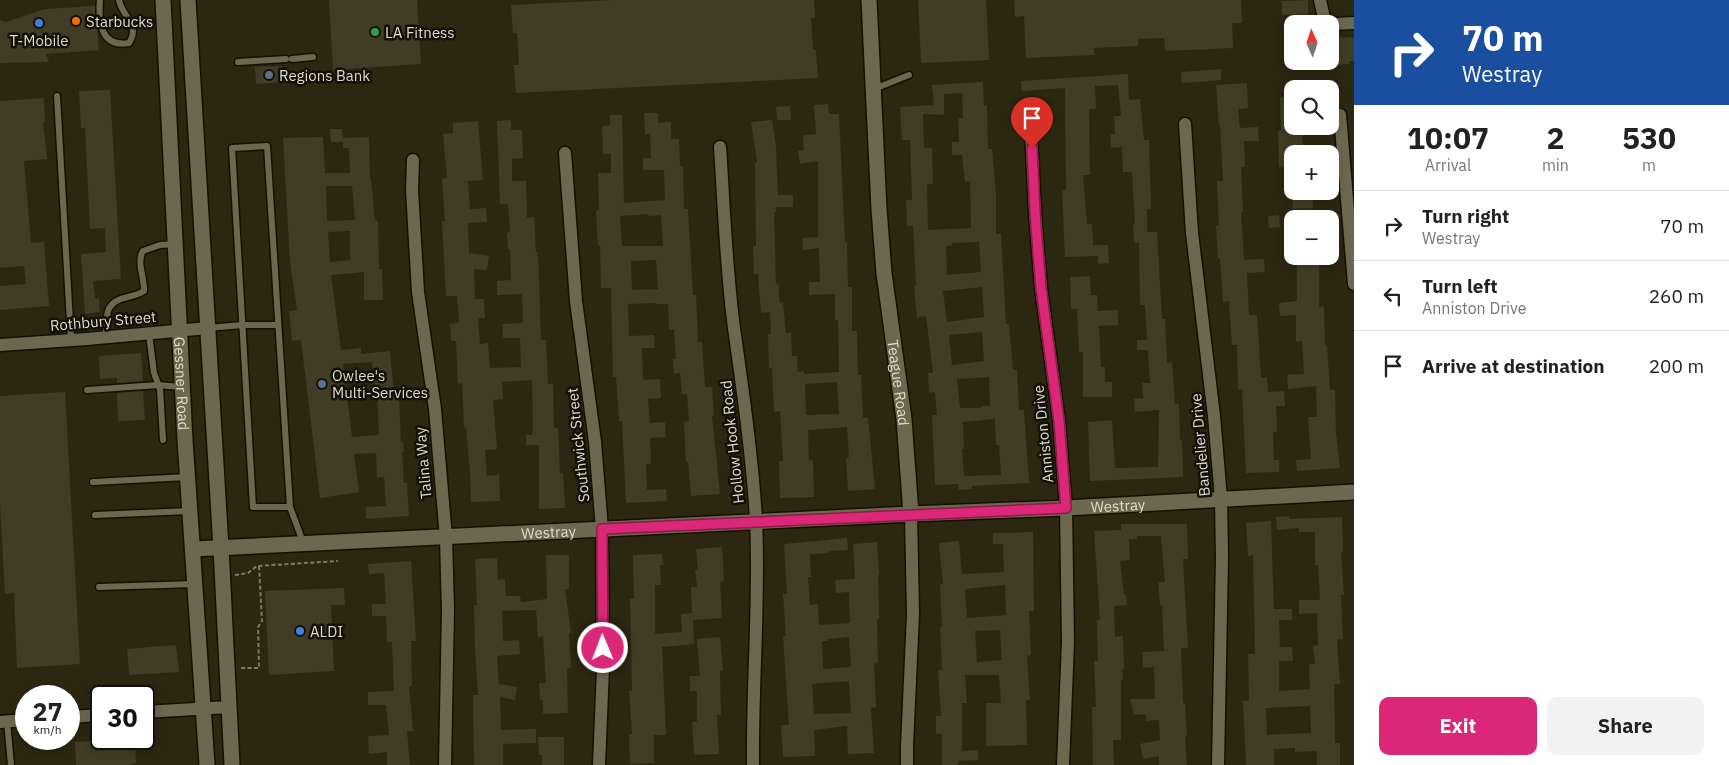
<!DOCTYPE html>
<html lang="en">
<head>
<meta charset="utf-8">
<style>
  body { margin:0; font-family:"IBM Plex Sans",sans-serif; background:#f2f2f2; color:#222; height:100vh; display:flex; flex-direction:column; font-size:19px; white-space:nowrap }
  * { box-sizing:border-box; margin:0 }
  p { font-size:16px; color:#767676 }
  .icon { flex:none; width:28px; height:28px; fill:none; stroke:currentColor; stroke-width:2; stroke-linecap:round; stroke-linejoin:round }
  .map { position:relative; flex:1; overflow:hidden }
  .drawer { display:flex; flex-direction:column; background:#fff; width:375px }
  .drawer>* { flex:none }
  .hud { background:#1a4fa0; color:#fff; overflow:hidden }
  .needle { width:32px; rotate:357deg }
  .buttons { position:absolute; left:1284px; top:15px; display:grid; gap:10px }
  .buttons a { display:grid; place-items:center; width:55px; height:55px; border-radius:10px; background:#fff; box-shadow:0 2px 8px #0003; font-size:25px }
  .speed { position:absolute; left:15px; top:685px; display:flex; gap:10px; font-size:25px; font-weight:700; text-align:center }
  .speed>* { display:grid; place-content:center; width:65px; height:65px; border-radius:50%; background:#fff; box-shadow:0 2px 8px #0003; line-height:1 }
  .speed small { font-size:12px; font-weight:400 }
  .speed .limit { border:2px solid #111; border-radius:8px; background:#fff; color:#111 }
  .pin { position:absolute; display:grid; place-items:center; width:42px; height:42px; color:#fff; margin:-51px -21px; border-radius:50% 50% 50% 0; rotate:-45deg; box-shadow:0 0 5px #0007 }
  .pin .icon { rotate:45deg }
  .me { position:absolute; width:55px; margin:-28px; rotate:359deg; stroke-linejoin:round; filter:drop-shadow(0 0 4px #0008) }
  .turn { display:flex; align-items:center; gap:18px; height:105px; padding:0 25px; font-size:22px }
  .turn .icon { width:65px; height:65px; stroke-width:2.5 }
  .turn b { display:block; font-size:35px; line-height:42px }
  .eta { display:flex; justify-content:space-evenly; align-items:center; height:85px; text-align:center }
  .eta b { font-size:30px; font-weight:800; line-height:35px }
  .action { display:flex; gap:10px; margin-top:auto; padding:10px 25px }
  .action a { flex:1; height:58px; border-radius:10px; background:#db2777; color:#fff; font-size:20px; font-weight:800; line-height:58px; text-align:center }
  .action a+a { background:#f2f2f2; color:#222 }
  ul { padding:0; list-style:none }
  li { display:flex; align-items:center; gap:15px; height:70px; padding:0 25px; border-top:1px solid #e0e0e0 }
  li div { flex:1 }
  li b { display:block; font-size:19px }
  li em { font-style:normal }
  main { display:flex; flex:1; min-height:0 }
  .map>svg:first-child { display:block }
  .building { fill:#403c25; fill-rule:evenodd }
  .lines { fill:none; stroke-linecap:round; stroke-linejoin:round }
  .lane-casing { stroke:#141000; stroke-width:9 }
  .street-casing { stroke:#141000; stroke-width:15 }
  .secondary-casing { stroke:#141000; stroke-width:18 }
  .path { stroke:#7e7b69; stroke-width:2; stroke-dasharray:4 2.5; stroke-linecap:butt }
  .lane { stroke:#6c684f; stroke-width:6 }
  .street { stroke:#6c684f; stroke-width:12 }
  .secondary { stroke:#6c684f; stroke-width:15 }
  .route-casing { stroke:#8e194d; stroke-width:12 }
  .route { stroke:#db2777; stroke-width:9 }
  .food-dot { fill:#e8710a; stroke:#121007; stroke-width:2 }
  .shop-dot { fill:#3f7fe0; stroke:#121007; stroke-width:2 }
  .leisure-dot { fill:#2e9e5b; stroke:#121007; stroke-width:2 }
  .service-dot { fill:#5c6f8a; stroke:#121007; stroke-width:2 }
  .labels { text-anchor:middle; dominant-baseline:central; stroke-width:5; stroke-linejoin:round; paint-order:stroke }
  .poi-label { font-size:15px; fill:#dfdccf; stroke:#121007; text-anchor:start }
  .street-label { font-size:15px; fill:#dfdccf; stroke:#121007 }
</style>
</head>
<body>
<main>
<div class="map">
<svg width="1354" height="765" viewBox="0 0 1354 765">
  <rect width="100%" height="100%" fill="#2b2711"/>
  <g class="building">
    <path d="M329,0H417L421,64L333,70Z"/>
    <path d="M613,0H814L815,18H811L813,50H816L818,78L516,93L514,65H519L517,33H513L511,5Z"/>
    <path d="M918,0H986L989,60L921,63Z"/>
    <path d="M1014,0H1241L1242,23H1232L1233,48L1165,51L1164,38L1138,39V46L1094,48V55L1026,58L1024,16L1015,17Z"/>
    <path d="M1308,0V14L1282,15V1Z"/>
    <path d="M95,6L99,50L46,54L49,62L0,63V20L6,22L45,9Z"/>
    <path d="M1354,37V61H1349L1350,64L1336,65L1334,38Z"/>
    <path d="M282,66L283,82L256,84L255,67Z"/>
    <path d="M1221,69V80L1182,83L1181,72Z"/>
    <path d="M1128,74L1129,100L1140,99L1144,140H1149L1151,209H1147V232H1157L1162,319H1165L1167,363L1172,362L1175,404H1179L1180,440H1182L1183,477L1090,481L1088,422L1112,420L1115,468L1158,467L1159,410L1135,412L1134,399L1143,398L1142,383H1150L1148,350H1137V340H1147L1145,305H1140L1139,243H1134L1133,224H1135L1132,172H1123L1122,147L1111,148L1110,134H1115L1114,116H1121L1118,85L1095,86L1096,109H1089L1090,175H1083L1087,224H1092L1093,245H1108L1109,263L1098,264V256L1065,257L1062,190H1066L1065,88L1022,91L1021,81Z"/>
    <path d="M983,82L984,106H987L988,149H992L996,193V234H1001L1006,324H1009L1013,370H1017L1019,410H1024L1029,483L972,486V489L958,490V484L935,485L932,415H937L935,392L929,393L928,373H933L926,316L917,317L914,287L916,286L913,226H907L906,200H912L910,140H902L900,107L934,105L932,85ZM962,93L963,118H958L959,142H952V155H962L965,182L970,181L971,228L928,230L927,184H933L932,148H924L923,114L944,115V94ZM979,242L981,272L947,275L946,246H952V243ZM982,287L984,317L947,322L943,291ZM982,332L984,361L952,365L949,335ZM989,377L990,406H981V408H960L957,379ZM995,419L996,445H999L1001,475L964,476L962,449H964L963,422Z"/>
    <path d="M1247,83L1248,108L1238,109L1240,128L1258,127L1259,141H1244L1245,167H1241L1243,212H1241L1244,260L1264,259L1265,272L1247,273L1249,315H1257L1261,378H1267L1268,392L1284,391L1285,406H1276L1277,432H1273L1274,460H1279V472L1246,473L1242,389H1238L1237,345H1232L1229,301L1223,302L1220,258H1218L1216,226H1219L1217,181H1223L1220,124L1219,125L1216,85Z"/>
    <path d="M110,90L121,279L93,281L95,298L99,299L100,312L85,314L81,254L106,252L105,228L90,229L85,128H81L79,91Z"/>
    <path d="M1292,96V131L1302,130L1303,154H1292V166L1279,167L1278,131H1281L1280,97Z"/>
    <path d="M44,98L45,122H43L47,159L24,161L31,243L44,242L49,306L0,310V286L26,284L24,266L0,268V101Z"/>
    <path d="M828,104L829,114H839L845,242H847L848,287H852V331H857L858,375H861L863,418H868L875,489L848,491L846,458L849,457L847,427L808,430L809,460H813L814,497L780,498L779,461H783L780,411L774,412L772,368H769L768,334H771L770,312L761,313L758,274H754L753,246H756L755,163L757,162L751,122L772,120L776,146L778,195H793V207H776V212H774L776,284L778,283L780,303L783,302L786,333H791L792,356H797L798,372L804,371V374L839,372L838,320H835V294L809,295V282H820L819,248L803,250L802,238L818,237V161L800,164L798,151L804,150L803,135L816,134L814,105ZM837,382L839,414L806,415L805,384Z"/>
    <path d="M790,106L791,120H777L776,107Z"/>
    <path d="M644,113H658V123L671,122V139H679L680,166H683L684,209H688L693,295H696L698,342H702L705,387H712L714,416H712L720,494L691,496L688,462L686,463L684,422L689,421L687,394H682L680,373L674,374L673,359H676L674,329L669,330L668,304H656V303L628,304L629,336L654,335L655,348H642L643,380L660,379L661,398L648,399L650,423L665,422L666,437L650,438L651,464H646L647,490L666,489L667,501L626,503L622,421H619L616,377H613L611,288H601L600,245H598L596,211L599,210L598,173H611V154H603L602,126L610,125V115H622L624,203L665,200L664,170H643V158H651L650,134H645ZM648,214V216L661,215L663,246H622L620,216ZM656,260L658,289L632,290L631,261Z"/>
    <path d="M511,120V130H522L523,158L512,159V181H526L527,218L534,217L536,252H538L541,340H546L548,384H553L554,428H558L560,474L563,473L565,508L539,509V445H526V435H532L533,429L532,380L502,382L503,399L493,400L497,449L485,450L487,476L499,475L500,501L471,502L470,472L466,427L464,428L462,383L458,384L456,341H451L450,324L459,323L457,296H446L442,221H445L442,179L447,178L443,134L453,133V123L478,121L483,180L468,181L470,209L486,208L487,222L468,223L469,253L489,256L487,270L474,269L475,299H484L485,318H478L480,344L488,343L490,368L521,367L520,338H503L502,324L523,323L522,294L497,295V281L511,280L510,249H508L507,233L510,232L508,204H500L497,121Z"/>
    <path d="M330,129H342L343,142H331Z"/>
    <path d="M323,137L325,173H350L349,148H343V138L369,137L370,179H371L375,221H378L379,269H382L383,300H364V272L331,275L341,350L361,348V354L390,351L394,397H399L401,442L403,441L404,452H402L404,483H407L409,516L366,519V507L386,506L384,477L377,478L376,453L354,454L359,492L320,498L301,340L292,341L289,311L297,310L290,262L283,138ZM326,186H352L355,220L327,221ZM350,231V260L330,262L328,232ZM372,362L375,389L377,388L379,435L352,437L343,364Z"/>
    <path d="M1292,191H1312L1313,208L1293,209Z"/>
    <path d="M1279,215L1280,227L1269,228L1268,216Z"/>
    <path d="M1297,256H1319V307L1324,306L1325,346L1327,345L1330,390H1335L1336,433L1340,468L1297,471L1296,460L1311,459L1308,417H1317L1316,386L1288,389L1287,375L1304,374L1302,341L1296,342V315L1280,316L1279,303L1297,301Z"/>
    <path d="M1090,276L1091,295H1097L1098,311L1118,310V325L1099,326L1101,367H1105V382H1112V397H1083V352H1079L1077,309H1071L1070,277Z"/>
    <path d="M141,353L143,381L117,383V378L100,379L99,356Z"/>
    <path d="M143,391L145,420L118,421L117,393Z"/>
    <path d="M65,392L80,664L17,668L14,593L5,594L0,504V396Z"/>
    <path d="M1289,516V519L1342,517L1343,552H1341L1344,595H1341L1343,639L1337,640L1340,684H1334L1335,743H1340V765H1317V751L1295,752V748L1274,749V765H1246L1243,701H1249L1248,654H1255L1253,555L1248,556L1246,523L1271,521L1274,609H1292V620H1279L1280,647H1292L1293,661H1279V691L1310,689L1309,664H1315L1313,646L1318,645L1317,613L1299,614V600H1320L1318,565H1315V532H1299V528L1277,530L1276,517ZM1310,706L1311,733L1267,735L1266,708Z"/>
    <path d="M1121,524H1187L1188,559H1183L1188,648H1181L1183,703H1185L1187,736H1185L1187,765H1159V756L1143,759L1140,744L1160,740L1159,720L1146,721V715L1134,714L1130,699H1155L1154,667L1143,668L1142,652L1164,651L1162,605H1160L1158,582H1165L1161,536H1137V539H1129L1130,560L1120,561L1124,595H1126L1127,605L1114,606L1115,637L1123,636L1124,669H1122L1123,680H1121V740H1113L1114,765H1093L1092,707H1096L1094,661H1098L1097,620H1100L1094,531L1121,530Z"/>
    <path d="M1033,532L1034,611H1029L1031,655L1027,656L1030,700H1026L1027,745L986,746V703H1001L999,675H965L967,703H962V751L978,750V760L958,761V765H942V734H936V716H941L938,670H942L940,627H942L940,584H943L939,543L959,541L962,574L1004,572L1003,544H993V533ZM1005,585L1006,615L967,618L965,589ZM1000,630L1002,660L977,662L975,631Z"/>
    <path d="M847,538L848,550L829,551V553L810,554L811,577H808L810,605L818,604L819,625L850,623L849,592L836,593L835,580L855,579L853,544L877,542L879,574H878L879,619H877L878,663L874,664L876,707L871,708L874,753L848,754L847,726L814,730L815,756L783,757L781,725H789L783,636H786L783,594H787L784,544ZM849,637L851,667L823,669L822,641H827L828,639ZM849,681L851,713L814,714L812,684Z"/>
    <path d="M722,547L724,581L720,582L722,618L693,620L694,644L662,647L666,735H654V763L630,764L629,734H632L629,691H632L630,599H634L633,555L662,554L663,565H660L661,585H655V634L682,632L681,614L692,613L691,587H697L695,570H698L696,549Z"/>
    <path d="M546,555H569V589H565L571,633H569L571,668L567,669L568,713L543,714V700H540L539,683H546L543,636L538,637L536,610L502,611L503,641L519,640L520,654L497,656L499,684L517,687L515,700L500,697L501,730L536,729V743L503,744V765H474L473,695H478L475,649L474,605H477L475,559L497,558L498,580L505,579L506,596H520L521,602L547,599Z"/>
    <path d="M411,561L416,641H411L412,686H409L413,731H407L410,765H387V752L369,754L368,736L389,735L386,705H368V692L394,691L392,642H387L386,616H372V604H386L384,573L369,574L368,564Z"/>
    <path d="M344,588L345,605H331L334,671L269,675L265,591Z"/>
    <path d="M720,637L723,670L720,671L721,715H717L719,754L694,755L692,722H697V691H690V676H700L697,639Z"/>
    <path d="M176,645L179,672L129,675L127,649Z"/>
    <path d="M538,737H564V765H542V755H539Z"/>
    <path d="M129,739V745L135,744L136,763L128,765H76L75,742Z"/>
  </g>
  <g class="lines">
    <g class="lane-casing">
      <g id="lane">
        <path d="M100,0C98,22 101,48 129,43C141,24 122,17 119,0"/>
        <path d="M292,59L313,57"/>
        <path d="M238,62L286,59"/>
        <path d="M874,89L909,75"/>
        <path d="M57,96L71,340"/>
        <path d="M267,146L290,507H253L232,148Z"/>
        <path d="M208,328L242,325H278"/>
        <path d="M149,334L154,373L160,389L163,440"/>
        <path d="M106,337C107,316 103,302 128,297C134,295 138,295 144,291C145,279 136,262 143,251L160,245L176,244"/>
        <path d="M87,390L158,385L181,387"/>
        <path d="M93,482L187,477"/>
        <path d="M290,507L303,542"/>
        <path d="M95,515L189,511"/>
        <path d="M99,587L195,584"/>
        <path d="M7,721L11,765"/>
      </g>
    </g>
    <g class="street-casing">
      <g id="street">
        <path d="M1320,0L1324,18L1334,24L1354,23"/>
        <path d="M1340,115L1354,284"/>
        <path d="M1185,124L1192,233L1214,416L1221,498L1222,558L1218,765"/>
        <path d="M1031,131L1035,213L1041,288L1059,421L1066,508L1068,642L1063,765"/>
        <path d="M720,147C724,207 726,268 734,328C743,392 752,455 756,519C760,601 752,683 753,765"/>
        <path d="M565,153L576,301L595,442L602,529L603,668L599,765"/>
        <path d="M413,160L412,190L418,292L435,409L446,538L448,610L445,765"/>
        <path d="M0,345L87,339L208,328"/>
        <path d="M144,712L229,707"/>
        <path d="M69,717L101,715"/>
        <path d="M0,722L26,720"/>
        <path d="M907,765V746L913,614L911,514"/>
      </g>
    </g>
    <g class="secondary-casing">
      <g id="secondary">
        <path id="s1" d="M163,0L185,440L207,765"/>
        <path d="M188,0L221,548L232,765"/>
        <path id="s2" d="M869,0L879,209L884,273L904,419L911,514"/>
        <path id="s3" d="M193,549L911,514L1066,508L1354,492"/>
      </g>
    </g>
    <g class="path">
      <path d="M235,575L248,573L257,566L338,561"/>
      <path d="M241,668H259L258,627L262,621L259,566"/>
    </g>
    <use href="#lane" class="lane"/>
    <use href="#street" class="street"/>
    <use href="#secondary" class="secondary"/>
  </g>
  <g class="lines">
    <g class="route-casing">
      <path id="route" d="M603,648L602,529L1066,508L1059,421L1041,288L1035,213L1032,148"/>
    </g>
    <use href="#route" class="route"/>
  </g>
  <circle class="food-dot" cx="76" cy="21" r="5"/>
  <g class="shop-dot">
    <circle cx="39" cy="23" r="5"/>
    <circle cx="300" cy="631" r="5"/>
  </g>
  <circle class="leisure-dot" cx="375" cy="32" r="5"/>
  <g class="service-dot">
    <circle cx="269" cy="75" r="5"/>
    <circle cx="322" cy="384" r="5"/>
  </g>
  <g class="labels">
    <g class="poi-label">
      <text x="86" y="21">Starbucks</text>
      <text x="385" y="32">LA Fitness</text>
      <text x="39" y="40" text-anchor="middle">T-Mobile</text>
      <text x="279" y="75">Regions Bank</text>
      <text x="332" y="375">Owlee's<tspan x="332" dy="17">Multi-Services</tspan></text>
      <text x="310" y="631">ALDI</text>
    </g>
    <g class="street-label">
      <text transform="translate(103 321) rotate(-5)">Rothbury Street</text>
      <text stroke="none"><textPath href="#s2" startOffset="384">Teague Road</textPath></text>
      <text stroke="none"><textPath href="#s1" startOffset="384">Gessner Road</textPath></text>
      <text transform="translate(1043 434) rotate(-96)">Anniston Drive</text>
      <text transform="translate(732 442) rotate(-96)">Hollow Hook Road</text>
      <text transform="translate(578 445) rotate(-96)">Southwick Street</text>
      <text transform="translate(1200 445) rotate(-95)">Bandelier Drive</text>
      <text transform="translate(423 463) rotate(-95)">Talina Way</text>
      <text stroke="none"><textPath href="#s3" startOffset="926">Westray</textPath></text>
      <text stroke="none"><textPath href="#s3" startOffset="356">Westray</textPath></text>
    </g>
  </g>
</svg>
<div class="buttons">
<a><svg class="needle" viewBox="-14 -14 28 28"><path d="M0-13l5 13h-10z" fill="#e53935"/><path d="M0 13l5-13h-10z" fill="#767676"/></svg></a>
<a><svg class="icon" aria-label="search" viewBox="0 0 24 24"><circle cx="10" cy="10" r="6"/><path d="M15 15l6 6"/></svg></a>
<a>+</a>
<a>−</a>
</div>
<div class="speed"><div>27<small>km/h</small></div><div class="limit">30</div></div>
<div class="pin" style="left:1032px;top:148px;background:#d93025"><svg class="icon" aria-label="arrive" viewBox="0 0 24 24"><path d="M6 21V4h12l-3 4 3 4H6"/></svg></div>
<svg class="me" style="left:603px;top:648px" viewBox="-20 -20 40 40"><circle r="17" fill="#db2777" stroke="#fff" stroke-width="3"/><path d="M0-11L8 9 0 5-8 9z" fill="#fff"/></svg>
</div>
<section class="drawer">
<div class="hud">
<div class="turn"><svg class="icon" aria-label="right" viewBox="0 0 24 24"><path d="M7 20v-9h11M14 6l5 5-5 5"/></svg><div><b>70 m</b>Westray</div></div>
</div>
<div class="eta">
<div><b>10:07</b><p>Arrival</p></div>
<div><b>2</b><p>min</p></div>
<div><b>530</b><p>m</p></div>
</div>
<ul>
<li><svg class="icon" aria-label="right" viewBox="0 0 24 24"><path d="M7 20v-9h11M14 6l5 5-5 5"/></svg><div><b>Turn right</b><p>Westray</p></div><em>70 m</em></li>
<li><svg class="icon" aria-label="left" viewBox="0 0 24 24"><path d="M17 20v-9H6M10 6l-5 5 5 5"/></svg><div><b>Turn left</b><p>Anniston Drive</p></div><em>260 m</em></li>
<li><svg class="icon" aria-label="arrive" viewBox="0 0 24 24"><path d="M6 21V4h12l-3 4 3 4H6"/></svg><div><b>Arrive at destination</b></div><em>200 m</em></li>
</ul>
<div class="action"><a>Exit</a><a>Share</a></div>
</section>
</main>
</body>
</html>
